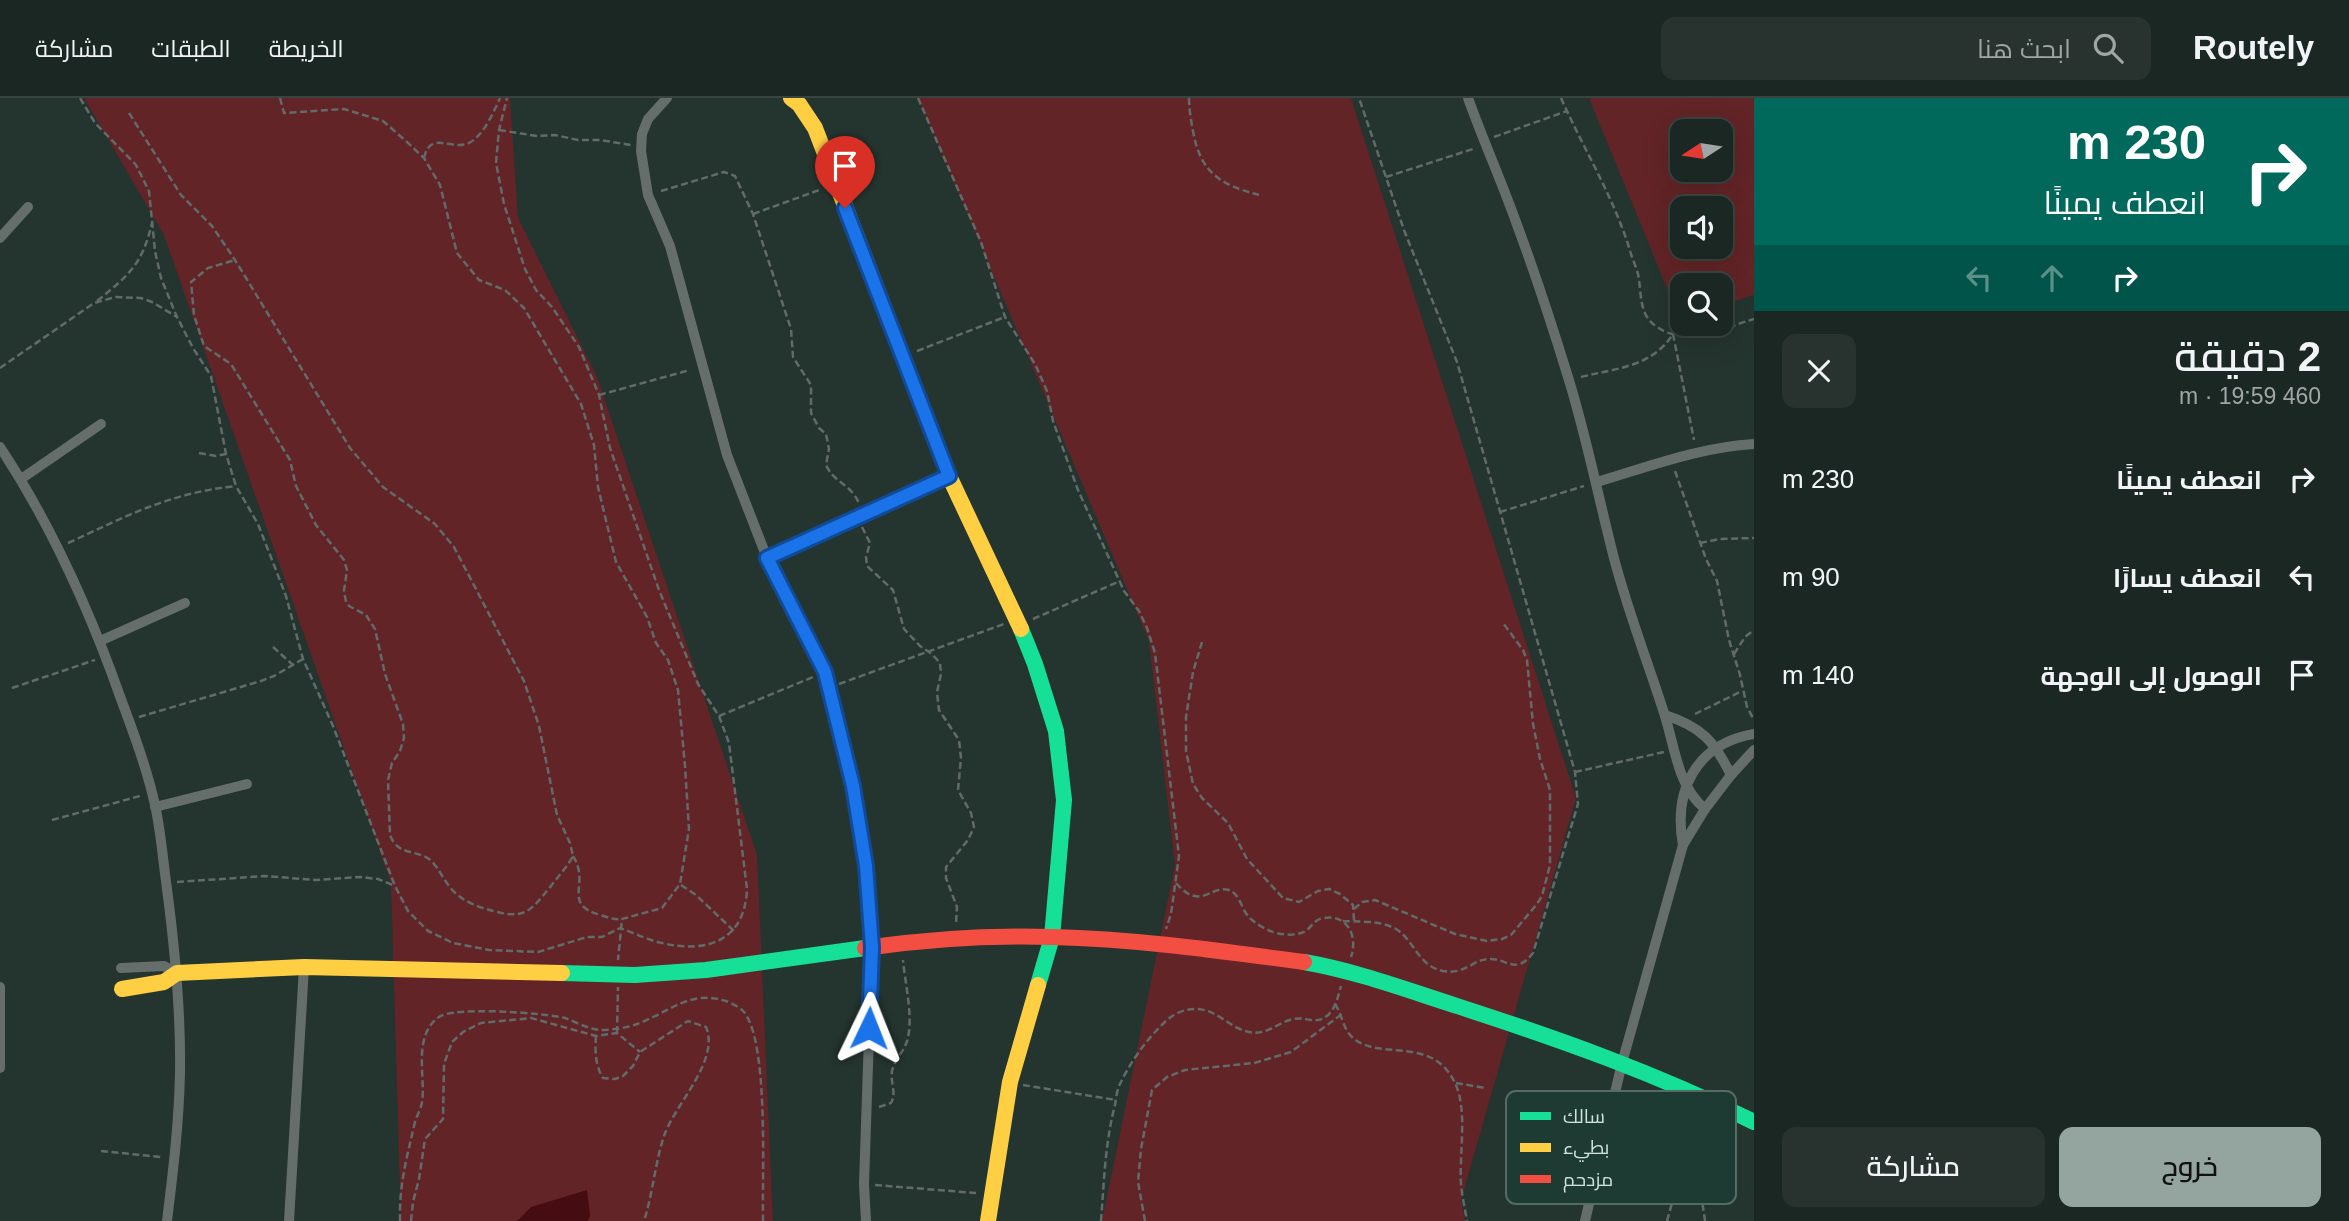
<!DOCTYPE html>
<html lang="ar">
<head>
<meta charset="utf-8">
<style>
  body { margin:0; font-family:Helvetica,Cairo,sans-serif; background:#283330; color:#f1f3f6; direction:rtl; height:100vh; display:flex; flex-direction:column; font-size:26px; white-space:nowrap }
  * { box-sizing:border-box; margin:0 }
  p { font-size:23px; color:#a0a5a6 }
  .icon { flex:none; width:38px; height:38px; fill:none; stroke:currentColor; stroke-width:2; stroke-linecap:round; stroke-linejoin:round }
  .map { position:relative; flex:1; overflow:hidden; direction:ltr }
  .sheet { display:flex; flex-direction:column; background:#1b2723; width:595px }
  .sheet>* { flex:none }
  .guide { background:#00695c; color:#fff; overflow:hidden }
  .needle { width:46px; rotate:258deg }
  .controls { position:absolute; left:1670px; top:21px; display:grid; gap:14px }
  .controls a { display:grid; place-items:center; width:63px; height:63px; border-radius:14px; background:#1b2723; box-shadow:0 7px 28px #0002,0 0 0 2px #394441; font-size:35px }
  .pin { position:absolute; display:grid; place-items:center; width:60px; height:60px; color:#fff; margin:-72px -30px; border-radius:50% 50% 50% 0; rotate:-45deg; box-shadow:0 0 7px #0007 }
  .pin .icon { rotate:45deg }
  .me { position:absolute; width:77px; margin:-38px; rotate:2deg; stroke-linejoin:round; filter:drop-shadow(0 0 5px #0008) }
  .turn { display:flex; align-items:center; gap:24px; height:147px; padding:0 28px; font-size:32px }
  .turn .icon { width:91px; height:91px; stroke-width:2.5 }
  .turn b { display:block; font-size:49px; line-height:60px }
  .lanes { display:flex; align-items:center; height:66px; padding:0 28px; background:#0003; justify-content:center; gap:35px; direction:ltr }
  .lanes .off { opacity:.35 }
  .round { display:grid; place-items:center; flex:none; width:74px; height:74px; border-radius:14px; background:#283330 }
  .headline { display:flex; align-items:center; justify-content:space-between; height:119px; padding:0 28px }
  h1 { font-size:42px; font-weight:600; line-height:52px }
  .primary-button { display:flex; gap:14px; margin-top:auto; padding:14px 28px }
  .primary-button a { flex:1; height:80px; border-radius:14px; background:#94a59f; color:#111; font-size:28px; font-weight:600; line-height:80px; text-align:center }
  .primary-button a+a { background:#283330; color:#f1f3f6 }
  ul { padding:0; list-style:none }
  li { display:flex; align-items:center; gap:21px; height:98px; padding:0 28px }
  li div { flex:1 }
  li b { display:block; font-size:26px }
  li em { font-style:normal }
  header { display:flex; align-items:center; gap:42px; box-sizing:border-box; height:98px; padding:0 35px; background:#1b2723; border-bottom:2px solid #394441 }
  header strong { font-size:33px }
  nav { display:flex; gap:38px; margin-inline-start:auto; font-size:24px }
  .search { width:490px; height:63px; background:#283330; display:flex; align-items:center; gap:18px; box-sizing:border-box; padding:0 24px; border-radius:14px; color:#a0a5a6; font-size:26px }
  main { display:flex; flex:1; min-height:0 }
  .map>svg:first-child { display:block }
  .green { fill:#622426; fill-rule:evenodd }
  .water { fill:#450c11 }
  .lines { fill:none; stroke-linecap:round; stroke-linejoin:round }
  .path { stroke:#626b69; stroke-width:2.5; stroke-dasharray:7 3.5; stroke-linecap:butt }
  .street { stroke:#656e6b; stroke-width:10 }
  .fast { stroke:#16e098; stroke-width:16 }
  .slow { stroke:#ffcf43; stroke-width:16 }
  .jam { stroke:#f24e42; stroke-width:16 }
  .route-casing { stroke:#114b97; stroke-width:18 }
  .route { stroke:#1a73e8; stroke-width:12 }
  .key { fill:#1d3b32; stroke:#536d65; stroke-width:2 }
  .key-label { font-size:19px; fill:#d1e2dc }
</style>
</head>
<body>
<header>
<strong>Routely</strong>
<div class="search"><svg class="icon" aria-label="search" viewBox="0 0 24 24"><circle cx="10" cy="10" r="6"/><path d="M15 15l6 6"/></svg>ابحث هنا</div>
<nav><a>الخريطة</a><a>الطبقات</a><a>مشاركة</a></nav>
</header>
<main>
<section class="sheet">
<div class="guide">
<div class="turn"><svg class="icon" aria-label="right" viewBox="0 0 24 24"><path d="M7 20v-9h11M14 6l5 5-5 5"/></svg><div><b>230 m</b>انعطف يمينًا</div></div>
<div class="lanes"><svg class="icon off" aria-label="left" viewBox="0 0 24 24"><path d="M17 20v-9H6M10 6l-5 5 5 5"/></svg><svg class="icon off" aria-label="ahead" viewBox="0 0 24 24"><path d="M12 20V5M6 11l6-6 6 6"/></svg><svg class="icon" aria-label="right" viewBox="0 0 24 24"><path d="M7 20v-9h11M14 6l5 5-5 5"/></svg></div>
</div>
<div class="headline"><div><h1>2 دقيقة</h1><p>460 m · 19:59</p></div><a class="round"><svg class="icon" aria-label="close" viewBox="0 0 24 24"><path d="M6 6l12 12M18 6L6 18"/></svg></a></div>
<ul>
<li><svg class="icon" aria-label="right" viewBox="0 0 24 24"><path d="M7 20v-9h11M14 6l5 5-5 5"/></svg><div><b>انعطف يمينًا</b></div><em>230 m</em></li>
<li><svg class="icon" aria-label="left" viewBox="0 0 24 24"><path d="M17 20v-9H6M10 6l-5 5 5 5"/></svg><div><b>انعطف يسارًا</b></div><em>90 m</em></li>
<li><svg class="icon" aria-label="arrive" viewBox="0 0 24 24"><path d="M6 21V4h12l-3 4 3 4H6"/></svg><div><b>الوصول إلى الوجهة</b></div><em>140 m</em></li>
</ul>
<div class="primary-button"><a>خروج</a><a>مشاركة</a></div>
</section>
<div class="map">
<svg width="1754" height="1123" viewBox="0 0 1754 1123">
  <rect width="100%" height="100%" fill="#24342f"/>
  <g class="green">
    <path d="M84,0H510L518,120L597,279L757,757L773,1123H401L391,785L164,137Z"/>
    <path d="M918,0H1351L1576,700L1461,1102L1465,1123H1102L1175,767L1149,543Z"/>
    <path d="M1589,0H1754V197L1720,208V187H1682L1680,222ZM1720,33V72H1682V33ZM1720,110V149H1682V110Z"/>
  </g>
  <path class="water" d="M587,1092L590,1117L588,1123H517L531,1109Z"/>
  <g class="lines">
    <g class="path">
      <path d="M80,0L95,25L136,67L149,93L155,153L161,180L177,219L193,250L211,278L226,356L236,388L258,426L286,498L303,561L333,628L395,788L408,813L428,833L453,845L489,852L538,854L587,839H602L620,830C634,835 648,842 662,845C708,856 745,842 747,791L729,645L719,618L698,586L659,492L610,350L599,297L579,249L552,209L536,192L525,171L504,106L496,65L499,32L507,0"/>
      <path d="M280,0L284,15L344,11L383,23L407,44L424,60L440,87L457,155L479,182L505,192L524,210L581,306L594,347L598,389L616,464L647,519L656,545L668,562L678,592L685,668L689,731L680,786L662,810L622,821L618,862"/>
      <path d="M918,0L981,144L1005,219L1035,266L1047,293L1053,323L1078,392L1124,493L1139,513L1147,530L1155,555L1179,758L1171,816L1166,831"/>
      <path d="M1189,0C1189,11 1191,22 1193,33C1200,74 1220,87 1259,97"/>
      <path d="M1561,0C1584,52 1615,101 1631,156C1633,162 1636,169 1638,176C1642,195 1638,217 1657,229C1689,250 1722,230 1754,221"/>
      <path d="M129,15L181,97L212,128L235,162L350,350L383,389L435,426L454,449L524,583L539,628L557,717L570,745L573,758C566,771 559,777 551,788C531,812 526,822 493,813C482,810 469,806 459,798C445,788 441,771 429,761C414,751 398,758 390,737L388,682L392,665L400,653L404,640L403,626L385,576L375,531L366,517L349,508L346,504L344,493L347,472L344,462L316,427L296,388L290,362L231,266L204,248L194,217L191,184L208,170L235,162"/>
      <path d="M499,32L537,38L555,37L578,42H600L631,47"/>
      <path d="M1494,39L1567,13"/>
      <path d="M424,60C430,32 451,53 469,45C484,37 493,15 500,0"/>
      <path d="M1386,79L1476,50"/>
      <path d="M661,93L724,74L735,78L753,116L791,231L793,259L811,287V315L819,330L826,336L829,351L826,367C835,386 849,384 859,405"/>
      <path d="M753,116L822,91"/>
      <path d="M97,203C129,177 142,167 152,125"/>
      <path d="M1673,236L1694,342"/>
      <path d="M917,253L1005,219"/>
      <path d="M0,270L94,205L116,199L141,200L152,204L177,219"/>
      <path d="M1581,279C1617,270 1652,269 1673,236"/>
      <path d="M599,297L690,272"/>
      <path d="M199,355L216,358L226,356"/>
      <path d="M1675,373L1706,461L1717,483L1729,542L1740,577L1747,609L1754,622"/>
      <path d="M1500,414L1584,388"/>
      <path d="M862,429L870,445L866,459L867,468L893,492L904,531L920,548L932,556L940,565L941,576L937,594L939,612L959,642L961,660L958,692L971,715L974,729L968,742L946,769V780L957,809L956,825"/>
      <path d="M68,445C127,418 169,395 236,388"/>
      <path d="M1700,445L1720,441L1754,440"/>
      <path d="M1033,521L1120,483"/>
      <path d="M1202,544L1193,574L1186,619V653L1193,686L1202,700L1228,725L1247,761L1283,800L1299,804L1318,793L1329,791L1340,796L1353,807L1354,822"/>
      <path d="M273,549L293,567"/>
      <path d="M1734,556L1745,539L1754,532"/>
      <path d="M839,586L1004,526"/>
      <path d="M12,590L95,562"/>
      <path d="M1695,616L1742,593"/>
      <path d="M719,618L813,579"/>
      <path d="M139,619L261,583L274,578L303,561"/>
      <path d="M1575,674L1664,654"/>
      <path d="M52,722L140,698"/>
      <path d="M573,758C591,786 561,806 600,817C608,819 613,822 622,821"/>
      <path d="M177,784L265,778L316,782L360,779L378,781L395,788"/>
      <path d="M1176,785C1201,814 1211,786 1229,792C1240,796 1241,810 1248,818C1254,825 1262,829 1270,833C1280,837 1298,839 1307,832C1313,827 1315,821 1324,820C1348,816 1358,839 1351,859"/>
      <path d="M681,787L696,797L734,833"/>
      <path d="M1354,811L1362,804L1375,802L1455,836L1487,843L1502,841L1511,837L1537,806L1542,798L1550,767V692L1540,661L1533,626L1527,562L1523,552L1503,525"/>
      <path d="M1343,823C1360,824 1380,822 1396,831C1415,843 1418,868 1443,873C1466,877 1473,861 1489,861C1507,860 1515,878 1533,855L1578,706L1575,674L1457,264L1404,132L1359,0"/>
      <path d="M1335,906C1342,916 1343,931 1352,939C1378,964 1432,936 1455,985C1468,1012 1459,1056 1461,1086C1462,1098 1465,1111 1467,1123"/>
      <path d="M617,935L618,889"/>
      <path d="M596,938C595,953 595,967 603,980L615,981L623,978L633,968L640,954L688,923L706,929C720,963 675,1006 664,1038C655,1065 653,1095 644,1123"/>
      <path d="M1456,985L1485,990"/>
      <path d="M1023,987L1116,1002"/>
      <path d="M879,1009L891,1005C897,994 890,985 892,973C895,960 906,952 908,939C913,917 905,885 903,862"/>
      <path d="M101,1053L161,1059"/>
      <path d="M1606,1080C1637,1090 1669,1106 1703,1100"/>
      <path d="M875,1087L976,1095"/>
      <path d="M400,1123C399,1086 407,1059 415,1024C417,1017 421,1011 422,1004C426,979 412,938 439,919C454,908 544,915 565,920C576,924 588,931 600,932C611,932 627,930 637,926C668,915 690,891 726,903C731,905 740,909 744,914C769,945 762,1079 763,1123"/>
      <path d="M411,1123L413,1104L419,1081L425,1041L443,1021L444,966L452,944L463,934L481,925L531,920L596,938L617,935L640,954"/>
      <path d="M1101,1123C1104,1084 1105,1045 1115,1007C1116,1000 1117,992 1120,986C1129,967 1142,948 1156,933C1168,920 1178,911 1196,911C1217,911 1229,930 1249,934C1266,938 1277,925 1293,921C1306,918 1316,928 1328,917C1336,910 1338,898 1341,888"/>
      <path d="M1145,1123L1138,1084L1141,1051L1152,992L1167,979L1185,972L1254,965L1291,954L1342,916"/>
      <path d="M1667,1123L1698,1011"/>
      <path d="M1705,1123C1703,1103 1690,1052 1703,1036C1707,1031 1715,1027 1720,1023"/>
    </g>
    <g class="street">
      <path d="M667,0L648,21L642,36L641,53L648,97L670,148L727,357L767,460L825,574L853,688L866,768L872,849L864,1086L866,1123"/>
      <path d="M1468,0C1483,42 1501,82 1516,124C1535,175 1552,227 1568,279C1587,340 1599,403 1615,464C1629,516 1648,565 1664,615C1675,648 1677,688 1705,711"/>
      <path d="M0,140L28,109"/>
      <path d="M0,349C52,428 90,513 121,601C134,636 147,671 155,707C161,734 163,763 167,791C175,852 181,913 180,975C179,1025 173,1074 167,1123"/>
      <path d="M21,381L101,326"/>
      <path d="M1597,384C1648,369 1700,349 1754,346"/>
      <path d="M767,460L949,378"/>
      <path d="M100,543L185,505"/>
      <path d="M1665,617C1702,629 1714,643 1731,677"/>
      <path d="M155,709L247,686"/>
      <path d="M1683,747C1673,692 1696,646 1754,636"/>
      <path d="M121,870L164,868L177,875"/>
      <path d="M0,889V970"/>
      <path d="M289,1123L304,869"/>
      <path d="M1585,1123L1622,965L1683,747L1705,711L1731,677L1754,652"/>
    </g>
    <g class="fast">
      <path d="M1021,531L1035,566L1056,633L1064,702L1052,839L1038,887"/>
      <path d="M1304,864C1356,873 1407,892 1457,908C1559,941 1658,976 1754,1024"/>
      <path d="M562,875L635,877L706,872L865,850"/>
    </g>
    <g class="slow">
      <path d="M791,0L799,6L815,30L949,378L1021,531"/>
      <path d="M122,891L164,884L177,875L304,869L562,875"/>
      <path d="M988,1123L1010,984L1038,887"/>
    </g>
    <path class="jam" d="M865,850C927,841 991,837 1053,839C1137,841 1220,853 1304,864"/>
  </g>
  <g class="lines">
    <g class="route-casing">
      <path id="route" d="M845,110L949,378L767,460L825,574L853,688L866,768L872,849L869,930"/>
    </g>
    <use href="#route" class="route"/>
  </g>
  <rect x="1506" y="993" width="230" height="113" rx="10" class="key"/>
  <rect x="1520" y="1014" width="31" height="8" fill="#16e098"/>
  <rect x="1520" y="1045" width="31" height="9" fill="#ffcf43"/>
  <rect x="1520" y="1077" width="31" height="8" fill="#f24e42"/>
  <g class="key-label">
    <text x="1563" y="1025">سالك</text>
    <text x="1563" y="1056">بطيء</text>
    <text x="1563" y="1088">مزدحم</text>
  </g>
</svg>
<div class="controls">
<a><svg class="needle" viewBox="-14 -14 28 28"><path d="M0-13l5 13h-10z" fill="#e53935"/><path d="M0 13l5-13h-10z" fill="#a0a5a6"/></svg></a>
<a><svg class="icon" aria-label="sound" viewBox="0 0 24 24"><path d="M4 9h4l5-4v14l-5-4H4zM17 9q2 3 0 6"/></svg></a>
<a><svg class="icon" aria-label="search" viewBox="0 0 24 24"><circle cx="10" cy="10" r="6"/><path d="M15 15l6 6"/></svg></a>
</div>
<div class="pin" style="left:845px;top:110px;background:#d93025"><svg class="icon" aria-label="arrive" viewBox="0 0 24 24"><path d="M6 21V4h12l-3 4 3 4H6"/></svg></div>
<svg class="me" style="left:869px;top:930px" viewBox="-20 -20 40 40"><path d="M0-17L14 15 0 8-14 15z" fill="#1a73e8" stroke="#fff" stroke-width="4"/></svg>
</div>
</main>
</body>
</html>
